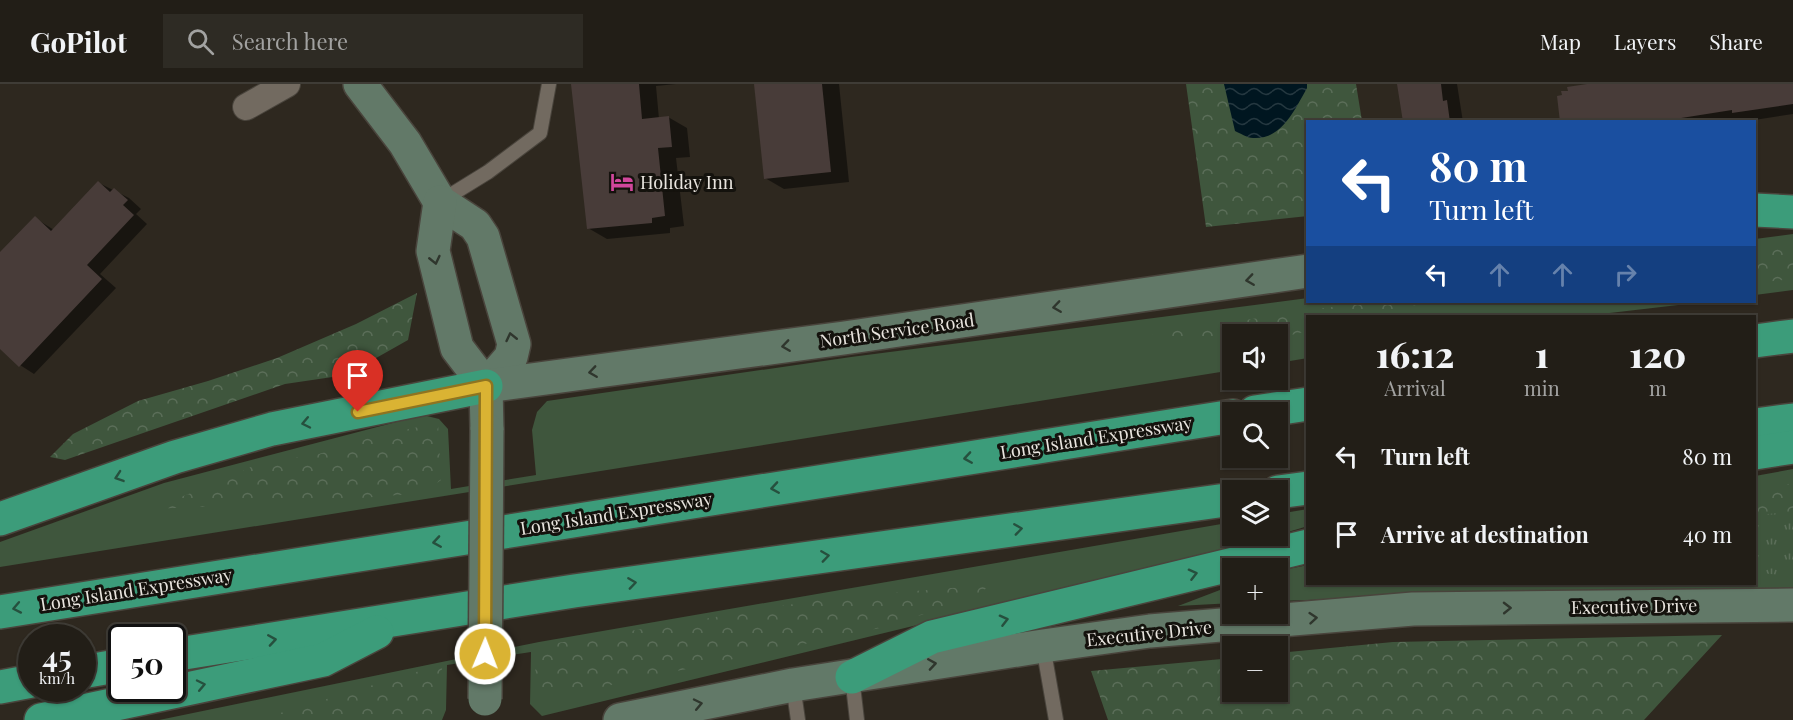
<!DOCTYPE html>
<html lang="en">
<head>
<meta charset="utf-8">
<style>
  body { margin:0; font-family:"Playfair Display",serif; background:#2e2b24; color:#f1f3f6; height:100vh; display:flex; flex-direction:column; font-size:22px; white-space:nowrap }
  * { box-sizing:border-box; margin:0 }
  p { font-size:20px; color:#a2a2a1 }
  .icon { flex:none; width:33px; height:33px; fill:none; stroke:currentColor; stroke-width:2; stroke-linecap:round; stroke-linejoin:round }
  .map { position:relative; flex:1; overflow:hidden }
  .drawer { position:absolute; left:1306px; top:231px; width:450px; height:270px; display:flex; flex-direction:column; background:#221e17; border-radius:0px; box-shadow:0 2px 4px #0004,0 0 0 2px #3f3c36 }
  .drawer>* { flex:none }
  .guide { position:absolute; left:1306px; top:36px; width:450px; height:183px; border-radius:0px; box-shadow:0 2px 4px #0004,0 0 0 2px #3f3c36; background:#1a4fa0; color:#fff; overflow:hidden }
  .tools { position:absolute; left:1222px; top:240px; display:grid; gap:12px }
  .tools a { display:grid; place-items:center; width:66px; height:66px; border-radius:0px; background:#221e17; box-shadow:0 2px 4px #0004,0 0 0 2px #3f3c36; font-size:30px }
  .speed { position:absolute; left:18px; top:540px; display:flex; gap:12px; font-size:30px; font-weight:700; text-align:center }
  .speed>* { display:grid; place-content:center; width:78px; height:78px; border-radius:50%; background:#221e17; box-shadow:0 2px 4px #0004,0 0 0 2px #3f3c36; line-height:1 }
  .speed small { font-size:15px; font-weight:400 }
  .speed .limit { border:3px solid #111; border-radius:9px; background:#fff; color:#111 }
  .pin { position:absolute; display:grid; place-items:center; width:51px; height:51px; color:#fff; margin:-62px -26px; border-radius:50% 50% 50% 0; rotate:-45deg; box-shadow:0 0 6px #0007 }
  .pin .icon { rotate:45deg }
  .me { position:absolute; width:66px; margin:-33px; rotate:1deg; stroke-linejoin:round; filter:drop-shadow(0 0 4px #0008) }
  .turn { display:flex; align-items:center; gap:21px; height:126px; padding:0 24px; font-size:27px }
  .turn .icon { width:78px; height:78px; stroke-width:2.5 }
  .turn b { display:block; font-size:42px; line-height:51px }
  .lanes { display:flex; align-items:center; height:57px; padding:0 24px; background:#0003; justify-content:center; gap:30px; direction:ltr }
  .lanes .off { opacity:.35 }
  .eta { display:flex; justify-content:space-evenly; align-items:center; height:102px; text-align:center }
  .eta b { font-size:36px; font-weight:800; line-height:42px }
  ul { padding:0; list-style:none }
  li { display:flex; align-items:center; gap:18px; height:78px; padding:0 24px }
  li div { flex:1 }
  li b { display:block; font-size:22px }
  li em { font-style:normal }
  header { display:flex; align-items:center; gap:36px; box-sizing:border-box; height:84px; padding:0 30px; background:#221e17; border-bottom:2px solid #3f3c36 }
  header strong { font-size:28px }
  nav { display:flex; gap:33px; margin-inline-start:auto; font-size:21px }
  .search { width:420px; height:54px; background:#2e2b24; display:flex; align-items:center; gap:15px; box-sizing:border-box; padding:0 21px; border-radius:0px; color:#a2a2a1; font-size:22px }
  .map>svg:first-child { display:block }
  .green { fill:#3f563d }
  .forest { fill:url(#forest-crowns) }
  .park { fill:url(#park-tufts) }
  .water { fill:url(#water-waves) }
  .shadow { fill:#0007 }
  .building { fill:#483c39 }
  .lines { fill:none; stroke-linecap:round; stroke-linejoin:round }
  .lane-casing { stroke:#49443c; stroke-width:16 }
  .street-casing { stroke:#49443c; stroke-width:28 }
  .secondary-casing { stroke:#49443c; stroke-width:36 }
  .highway-casing { stroke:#49443c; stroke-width:36 }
  .lane { stroke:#726a60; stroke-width:14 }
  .street { stroke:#726a60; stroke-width:26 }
  .secondary { stroke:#627968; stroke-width:33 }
  .highway { stroke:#3c9c7a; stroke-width:33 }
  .secondary-bridge-casing { stroke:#49443c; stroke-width:36; stroke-linecap:butt }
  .secondary-bridge { stroke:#627968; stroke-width:33 }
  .oneway { stroke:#2f362d }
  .oneway2 { stroke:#26503e }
  .route-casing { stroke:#8e7421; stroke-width:15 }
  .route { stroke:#dab333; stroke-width:10 }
  .labels { text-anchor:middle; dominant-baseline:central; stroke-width:6; stroke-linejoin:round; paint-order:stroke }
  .poi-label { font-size:18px; fill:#e8e4de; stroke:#14120d; text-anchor:start }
  .street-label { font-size:18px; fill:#e8e4de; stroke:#14120d }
</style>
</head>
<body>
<header>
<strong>GoPilot</strong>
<div class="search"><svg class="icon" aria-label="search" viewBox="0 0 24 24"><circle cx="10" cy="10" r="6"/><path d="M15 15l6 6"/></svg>Search here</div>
<nav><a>Map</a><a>Layers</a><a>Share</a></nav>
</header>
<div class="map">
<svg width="1793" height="636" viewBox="0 0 1793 636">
  <defs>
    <pattern id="forest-crowns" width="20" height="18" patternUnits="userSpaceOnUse" patternTransform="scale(1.5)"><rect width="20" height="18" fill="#3f563d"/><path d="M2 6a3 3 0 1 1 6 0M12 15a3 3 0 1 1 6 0" fill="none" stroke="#5b6e59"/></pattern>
    <pattern id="park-tufts" width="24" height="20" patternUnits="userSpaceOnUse" patternTransform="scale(1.5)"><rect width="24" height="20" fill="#3f563d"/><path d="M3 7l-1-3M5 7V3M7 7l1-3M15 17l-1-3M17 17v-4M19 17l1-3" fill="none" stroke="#5b6e59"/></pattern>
    <pattern id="water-waves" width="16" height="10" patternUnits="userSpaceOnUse" patternTransform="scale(1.5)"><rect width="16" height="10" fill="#001620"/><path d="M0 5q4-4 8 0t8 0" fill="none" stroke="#253840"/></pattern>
  </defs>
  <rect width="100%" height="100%" fill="#2e281f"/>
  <g class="green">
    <path d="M1793,150V206L1755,211V155Z"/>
    <path d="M1308,214V218H1704L1584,232H1308V274L1278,279V250H1233V286L0,483V458L164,399L423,331L439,335L448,345L451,405L536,391L532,346L537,328L547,317L851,273Z"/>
    <path d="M1793,385V504L1609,506L1278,517V487L1308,481V500H1755V392Z"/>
    <path d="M1308,425V442L1278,451V430Z"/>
    <path d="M1233,438V452H1275L1173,479L542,632L530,620L531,568L447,581L446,626L442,636H159L539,558Z"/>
    <path d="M1233,501V519L1178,522Z"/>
  </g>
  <g class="forest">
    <path d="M1186,0H1224L1227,6L1307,4V0H1356L1362,37L1308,38V132L1206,143Z"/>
    <path d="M1793,159V195L1755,199V164Z"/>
    <path d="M417,209L408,256L346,291L285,300L65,376L50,373L73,350L138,317L208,297L277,274L356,240Z"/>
    <path d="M1365,218H1584L1416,221L1367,232H1308V247L1278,254V250H1233V260L1152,250Z"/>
    <path d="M438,339L441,396L424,409L297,419L150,425L227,395L259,379L319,370L375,352Z"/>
    <path d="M1793,399V477L1755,478V407Z"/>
    <path d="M988,501L982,510L889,542L583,607L532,609L539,562L830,514Z"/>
    <path d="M1722,551L1644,636H1108L1091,587L1233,574V608H1278V569L1393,558Z"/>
    <path d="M443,580L431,635L257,636Z"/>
  </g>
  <path class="park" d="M1793,428V493L1755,488V431Z"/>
  <path class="water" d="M1224,0H1307V4C1295,25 1282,56 1253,54C1247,54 1240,49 1235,47Z"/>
  <g class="shadow">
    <path d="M572,0H676L656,2L659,35L668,33L687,44L690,73L676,74L684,142L670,144V149L607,155L588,144Z"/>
    <path d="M756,0H839L849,98L784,105L765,94Z"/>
    <path d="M1399,0H1457L1463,38H1405Z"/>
    <path d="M1599,0H1793V30L1748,37L1744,34L1722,38H1562Z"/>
    <path d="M99,99L129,114L141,125L136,130L147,140L100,190L116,204L34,290L20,281L0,262V171L35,134L54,146Z"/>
  </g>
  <g class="building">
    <path d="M571,0H639L642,35L669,32L672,63L658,64L665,132L652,134V139L587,145Z"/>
    <path d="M754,0H822L831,88L764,95Z"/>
    <path d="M1397,0H1441L1443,17L1447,16L1450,38H1403Z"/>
    <path d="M1587,0H1793V20L1732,29V26L1656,38H1560L1557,12L1562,11L1561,7H1568L1567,3Z"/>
    <path d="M98,97L110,108L114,104L128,116L123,121L134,131L87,181L102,195L19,283L0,265V168L35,132L51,147Z"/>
  </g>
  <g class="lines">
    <g class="lane-casing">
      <g id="lane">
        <path d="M441,117L488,88L540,49L549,0"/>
        <path d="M1043,562L1056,636"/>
        <path d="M852,593L857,636"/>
        <path d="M793,601L798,636"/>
      </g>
    </g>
    <g class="street-casing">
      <path id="street" d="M246,23L287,0"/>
    </g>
    <g class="secondary-casing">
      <g id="secondary">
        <path d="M360,0L405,59L440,118L475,141L483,153L514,260L511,273L486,302"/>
        <path d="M440,118L433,167L457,264L486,302L487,346"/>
        <path d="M486,302L844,254L1308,187"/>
        <path d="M620,636L793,601L1043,562L1150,547L1413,525L1793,521"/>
      </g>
    </g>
    <g class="highway-casing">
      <g id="highway">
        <path d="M1755,126L1793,128"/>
        <path d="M1755,257L1793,252"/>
        <path d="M1255,328L1308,320"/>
        <path d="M1755,341L1793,336"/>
        <path d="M1755,369L1793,363"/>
        <path d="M1278,408L1308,404"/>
        <path d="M0,435L175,373L272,345L486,302"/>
        <path d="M0,528L1233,332"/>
        <path d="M172,571L574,507L1233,415"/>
        <path d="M82,588L122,581"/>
        <path d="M852,593L932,553L1308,462"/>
        <path d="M0,603L32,597"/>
        <path d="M41,636L323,576L377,548"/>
      </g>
    </g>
    <use href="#lane" class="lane"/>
    <use href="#street" class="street"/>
    <use href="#secondary" class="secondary"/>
    <use href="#highway" class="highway"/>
    <g class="secondary-bridge-casing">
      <path id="secondary-bridge" d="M485,615L487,346"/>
    </g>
    <use href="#secondary-bridge" class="secondary-bridge"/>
  </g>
  <defs><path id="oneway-chevron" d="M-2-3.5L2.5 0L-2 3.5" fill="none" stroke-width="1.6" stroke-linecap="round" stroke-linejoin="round" transform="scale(1.5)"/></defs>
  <g class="oneway">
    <use href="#oneway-chevron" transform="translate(435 176) rotate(77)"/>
    <use href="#oneway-chevron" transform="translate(1250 196) rotate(172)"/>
    <use href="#oneway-chevron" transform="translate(1057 223) rotate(172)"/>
    <use href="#oneway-chevron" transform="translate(511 253) rotate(-103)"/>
    <use href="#oneway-chevron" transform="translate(786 262) rotate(172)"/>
    <use href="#oneway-chevron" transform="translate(593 288) rotate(172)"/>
    <use href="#oneway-chevron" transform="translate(1507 524) rotate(-1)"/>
    <use href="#oneway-chevron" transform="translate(1313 534) rotate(-5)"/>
    <use href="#oneway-chevron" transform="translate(932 580) rotate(-9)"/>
    <use href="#oneway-chevron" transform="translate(698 620) rotate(-12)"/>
  </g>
  <g class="oneway2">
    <use href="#oneway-chevron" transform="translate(306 339) rotate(168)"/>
    <use href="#oneway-chevron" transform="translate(968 374) rotate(171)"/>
    <use href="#oneway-chevron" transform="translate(119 393) rotate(161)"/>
    <use href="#oneway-chevron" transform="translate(775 404) rotate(171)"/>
    <use href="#oneway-chevron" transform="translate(1018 445) rotate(-8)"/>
    <use href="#oneway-chevron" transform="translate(437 458) rotate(171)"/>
    <use href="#oneway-chevron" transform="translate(825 472) rotate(-8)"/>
    <use href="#oneway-chevron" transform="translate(1193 490) rotate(-14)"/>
    <use href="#oneway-chevron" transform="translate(632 499) rotate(-8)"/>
    <use href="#oneway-chevron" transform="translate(17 524) rotate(169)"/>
    <use href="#oneway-chevron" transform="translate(1004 536) rotate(-14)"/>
    <use href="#oneway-chevron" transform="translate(272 556) rotate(-9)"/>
    <use href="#oneway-chevron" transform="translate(201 601) rotate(-12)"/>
  </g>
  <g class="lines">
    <g class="route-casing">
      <path id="route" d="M358,328L486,302L485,570"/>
    </g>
    <use href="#route" class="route"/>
  </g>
  <defs>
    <g id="hotel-bare" transform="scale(1.8)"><path d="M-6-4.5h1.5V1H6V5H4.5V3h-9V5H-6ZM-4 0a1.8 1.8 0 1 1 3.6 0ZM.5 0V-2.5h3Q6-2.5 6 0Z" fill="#d1479c" stroke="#14120d" stroke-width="2.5" paint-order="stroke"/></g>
  </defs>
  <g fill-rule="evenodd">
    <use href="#hotel-bare" x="622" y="98"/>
  </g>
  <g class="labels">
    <g class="poi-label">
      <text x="640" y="98">Holiday Inn</text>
    </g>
    <g class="street-label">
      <text transform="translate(897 246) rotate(-8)">North Service Road</text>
      <text transform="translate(1096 353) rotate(-9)">Long Island Expressway</text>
      <text transform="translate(616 429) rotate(-9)">Long Island Expressway</text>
      <text transform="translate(136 505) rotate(-9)">Long Island Expressway</text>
      <text transform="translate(1634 522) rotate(-1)">Executive Drive</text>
      <text transform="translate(1149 549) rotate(-6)">Executive Drive</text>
    </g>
  </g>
</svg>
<div class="tools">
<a><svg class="icon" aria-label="sound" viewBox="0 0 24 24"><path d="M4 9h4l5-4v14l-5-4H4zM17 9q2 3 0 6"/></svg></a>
<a><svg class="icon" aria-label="search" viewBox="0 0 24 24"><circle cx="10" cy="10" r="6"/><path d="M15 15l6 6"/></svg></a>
<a><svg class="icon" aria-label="layers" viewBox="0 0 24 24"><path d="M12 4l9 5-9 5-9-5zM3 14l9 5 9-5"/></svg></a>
<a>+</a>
<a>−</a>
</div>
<div class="speed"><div>45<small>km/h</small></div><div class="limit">50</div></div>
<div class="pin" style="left:358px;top:328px;background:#d93025"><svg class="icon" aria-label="arrive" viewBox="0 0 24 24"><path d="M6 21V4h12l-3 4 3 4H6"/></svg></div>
<svg class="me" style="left:485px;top:570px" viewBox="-20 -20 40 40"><circle r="17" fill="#dab333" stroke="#fff" stroke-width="3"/><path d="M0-11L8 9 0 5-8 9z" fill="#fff"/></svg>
<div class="guide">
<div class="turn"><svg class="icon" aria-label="left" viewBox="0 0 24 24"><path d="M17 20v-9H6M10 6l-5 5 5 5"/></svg><div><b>80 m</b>Turn left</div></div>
<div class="lanes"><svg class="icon" aria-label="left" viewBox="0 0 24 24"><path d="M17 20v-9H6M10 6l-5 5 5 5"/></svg><svg class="icon off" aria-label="ahead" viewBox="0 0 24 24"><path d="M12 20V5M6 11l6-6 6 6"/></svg><svg class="icon off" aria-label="ahead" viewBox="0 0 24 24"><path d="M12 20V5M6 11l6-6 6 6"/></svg><svg class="icon off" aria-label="right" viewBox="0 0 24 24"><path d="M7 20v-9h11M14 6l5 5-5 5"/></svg></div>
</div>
<section class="drawer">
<div class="eta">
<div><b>16:12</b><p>Arrival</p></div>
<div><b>1</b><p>min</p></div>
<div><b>120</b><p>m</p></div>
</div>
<ul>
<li><svg class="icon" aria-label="left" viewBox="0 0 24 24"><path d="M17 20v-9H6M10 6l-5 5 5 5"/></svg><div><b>Turn left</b></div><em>80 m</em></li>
<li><svg class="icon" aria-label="arrive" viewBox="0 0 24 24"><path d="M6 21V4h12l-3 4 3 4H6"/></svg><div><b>Arrive at destination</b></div><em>40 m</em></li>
</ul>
</section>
</div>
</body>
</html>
